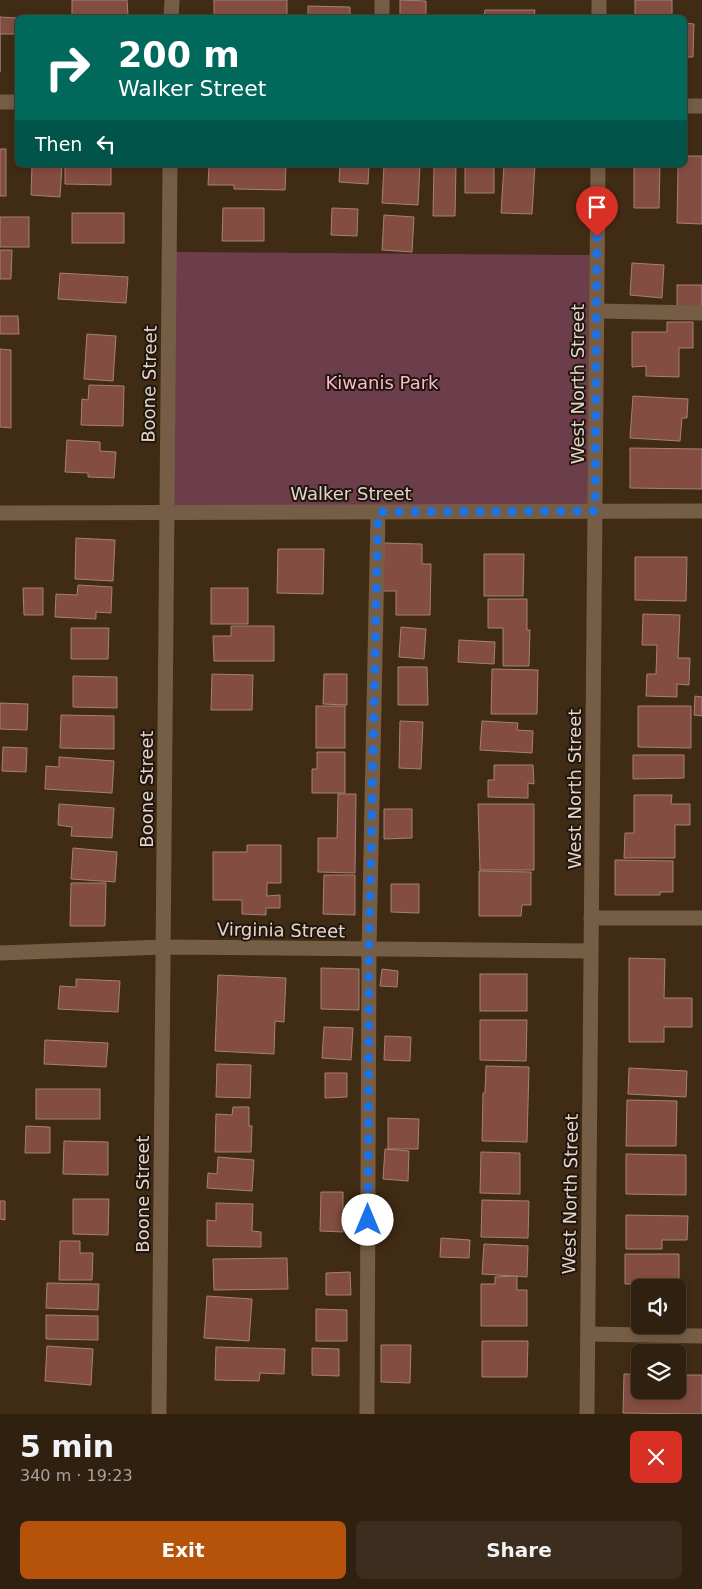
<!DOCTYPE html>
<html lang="en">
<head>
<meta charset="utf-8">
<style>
  body { margin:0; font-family:"DejaVu Sans",sans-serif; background:#3c2d1e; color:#f1f3f6; height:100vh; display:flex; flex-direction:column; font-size:19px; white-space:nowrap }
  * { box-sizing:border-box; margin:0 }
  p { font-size:16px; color:#a8a39f }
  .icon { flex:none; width:28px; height:28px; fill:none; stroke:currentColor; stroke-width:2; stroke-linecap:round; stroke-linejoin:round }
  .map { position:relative; height:1414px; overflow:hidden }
  .details { display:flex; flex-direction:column; background:#302010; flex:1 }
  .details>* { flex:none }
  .top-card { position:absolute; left:15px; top:15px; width:672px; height:152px; border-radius:8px; box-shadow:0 2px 8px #0003,0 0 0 1px #4b3e30; background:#00695c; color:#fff; overflow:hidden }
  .tools { position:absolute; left:631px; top:1279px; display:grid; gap:10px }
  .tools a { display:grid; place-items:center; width:55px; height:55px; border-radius:8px; background:#302010; box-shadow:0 2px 8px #0003,0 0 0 1px #4b3e30; font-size:25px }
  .pin { position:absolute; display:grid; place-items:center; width:42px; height:42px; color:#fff; margin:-51px -21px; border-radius:50% 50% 50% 0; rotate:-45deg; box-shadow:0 0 5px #0007 }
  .pin .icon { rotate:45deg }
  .me { position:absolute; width:55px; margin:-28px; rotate:0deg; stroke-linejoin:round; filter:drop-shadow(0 0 4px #0008) }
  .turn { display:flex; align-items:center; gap:18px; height:105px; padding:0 20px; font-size:22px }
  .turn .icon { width:65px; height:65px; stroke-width:2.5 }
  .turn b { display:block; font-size:35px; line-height:42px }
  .then { display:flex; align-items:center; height:48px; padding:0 20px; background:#0003; gap:10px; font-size:19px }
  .round { display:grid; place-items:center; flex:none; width:52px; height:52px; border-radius:8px; background:#3c2d1e }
  .summary { display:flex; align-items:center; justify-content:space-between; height:85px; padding:0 20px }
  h1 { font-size:30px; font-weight:700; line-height:38px }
  .primary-button { display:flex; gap:10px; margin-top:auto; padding:10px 20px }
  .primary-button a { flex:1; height:58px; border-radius:8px; background:#b45309; color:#fff; font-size:20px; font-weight:700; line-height:58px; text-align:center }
  .primary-button a+a { background:#3c2d1e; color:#f1f3f6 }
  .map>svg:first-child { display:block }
  .green { fill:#6c3d4b }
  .building { fill:#844d41; stroke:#a58078 }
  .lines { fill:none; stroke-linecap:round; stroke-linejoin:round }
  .minor { stroke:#755d46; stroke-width:15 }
  .route { stroke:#1a73e8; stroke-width:9; stroke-dasharray:0 16.2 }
  .labels { text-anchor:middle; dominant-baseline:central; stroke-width:4; stroke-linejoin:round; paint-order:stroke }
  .park-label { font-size:18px; fill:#feb7cb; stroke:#20160d }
  .street-label { font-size:18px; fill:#e3d5c9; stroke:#20160d }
</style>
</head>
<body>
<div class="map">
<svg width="702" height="1414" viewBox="0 0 702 1414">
  <rect width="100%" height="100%" fill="#402b15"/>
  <path class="green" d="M169,252L597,255L595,511L167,513Z"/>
  <g class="building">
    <path d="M72,0H127L128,16L72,18Z"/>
    <path d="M214,0H287V18H225L214,16Z"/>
    <path d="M400,0L426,1V18H400Z"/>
    <path d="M635,0H672V16L635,15Z"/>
    <path d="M308,6L350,7V18H308Z"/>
    <path d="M485,10H535L534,18H484Z"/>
    <path d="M0,17L17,18V34H0V72Z"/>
    <path d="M685,23L694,24L693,57H685Z"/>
    <rect x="0" y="149" width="6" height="47"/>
    <path d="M685,156H702V224L677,223L678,165H685Z"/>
    <path d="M32,165H62L60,197L31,195Z"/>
    <path d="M65,165H111V185L65,184Z"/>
    <path d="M209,165H286L285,190L234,189V185H208Z"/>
    <path d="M340,165H369L368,184L339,182Z"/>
    <path d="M384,165H420L418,205L382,203Z"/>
    <path d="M434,165H456L455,216H433Z"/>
    <rect x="465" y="165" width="29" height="28"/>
    <path d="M504,165H535L532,214L501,213Z"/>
    <path d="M634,165H660L659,208H634Z"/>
    <path d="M223,208H264V241H222Z"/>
    <path d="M332,208L358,209L357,236L331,235Z"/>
    <rect x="72" y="213" width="52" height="30"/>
    <path d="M384,215L414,217L412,252L382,250Z"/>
    <rect x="0" y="217" width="29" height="30"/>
    <path d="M0,250H12L11,279H0Z"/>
    <path d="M632,263L664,265L662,298L630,295Z"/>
    <path d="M60,273L128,277L126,303L58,299Z"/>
    <rect x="677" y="285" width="25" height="23"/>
    <path d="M0,316H18L19,334H0Z"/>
    <path d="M667,322H693V348H679V377L646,376V366L632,367V332H667Z"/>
    <path d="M87,334L116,336L113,381L84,379Z"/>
    <path d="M0,349L11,350V428L0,427Z"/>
    <path d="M89,385L124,386L123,426L81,425L82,399L88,400Z"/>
    <path d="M633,396L688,399L687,418H682L680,441L630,438Z"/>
    <path d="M67,440L100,442V451L116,452L114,478L88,477V473L65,472Z"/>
    <path d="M630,448L702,449V489L630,488Z"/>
    <path d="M76,538L115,540L113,581L75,579Z"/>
    <path d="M384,543L422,544V564H431L430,615H396V591H383Z"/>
    <path d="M278,549H324L323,594L277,593Z"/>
    <path d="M484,554H524L523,596H484Z"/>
    <path d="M635,557H687L686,601L635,600Z"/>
    <path d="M78,585L112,587L111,613L96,612V619L55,617L56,594L77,595Z"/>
    <path d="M23,588H43V615H24Z"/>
    <rect x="211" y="588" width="37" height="36"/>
    <path d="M488,599H527V630H530L529,666H503V628H488Z"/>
    <path d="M643,614L680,615L678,658H690L689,685L677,684V697L646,696L647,674H656L657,645H642Z"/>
    <path d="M231,626H274V661H214L213,636H231Z"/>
    <path d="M401,627L426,629L424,659L399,657Z"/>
    <path d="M71,628H109L108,659H71Z"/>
    <path d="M459,640L495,642L494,664L458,662Z"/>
    <path d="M398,667H427L428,705H398Z"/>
    <path d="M492,669L538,670L537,714H491Z"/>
    <path d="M212,674L253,675L252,710H211Z"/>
    <path d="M324,674H347V705L323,704Z"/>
    <path d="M73,676L117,677V708L73,707Z"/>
    <path d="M695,696L702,697V716L694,715Z"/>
    <path d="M0,703L28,704L27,730L0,729Z"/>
    <rect x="316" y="706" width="29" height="42"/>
    <path d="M638,706H691V748L638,747Z"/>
    <path d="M61,715L114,716V749L60,748Z"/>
    <path d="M400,721L423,722L421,769L399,768Z"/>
    <path d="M482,721L518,723L517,730L533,731L532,753L480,750Z"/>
    <path d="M3,747L27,748L26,772L2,771Z"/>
    <path d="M317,752H345V793H312V769H317Z"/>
    <path d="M633,755H684V778L633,779Z"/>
    <path d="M59,757L114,761L112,793L45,789L46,766L59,767Z"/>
    <path d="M494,765H533L534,784L528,783V798L488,797V780H494Z"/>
    <path d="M338,794H356L355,873L318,872V838H337Z"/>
    <path d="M634,795H672L671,804H690V825H675V858H624L625,833H634Z"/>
    <path d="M59,804L114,808L112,838L71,836L72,827L58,825Z"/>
    <path d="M478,804H534V870H480Z"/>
    <path d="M384,809H412V838L384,839Z"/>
    <path d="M247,845H281V883H267V896L280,895V908H266V915L242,914V900H213V852H247Z"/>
    <path d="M73,848L117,852L115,882L71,879Z"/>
    <path d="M615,860L673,861V892H660V895H615Z"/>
    <path d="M479,871L531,872V905H522L521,916H479Z"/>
    <path d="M324,875H355V915L323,914Z"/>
    <path d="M71,883H106L105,926H70Z"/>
    <path d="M391,884H419V913L391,912Z"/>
    <path d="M629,958L665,959L664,998H692V1027H664V1042H629Z"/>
    <path d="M321,968L359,969V1010L321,1009Z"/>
    <path d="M382,969L398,971L397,987L380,986Z"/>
    <rect x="480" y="974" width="47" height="37"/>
    <path d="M218,975L286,978L284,1022L275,1021L274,1054L215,1051Z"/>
    <path d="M76,979L120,981L118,1012L58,1009L60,986L76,987Z"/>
    <path d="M480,1020H527L526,1061L480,1060Z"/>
    <path d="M324,1027L353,1028L351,1060L322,1058Z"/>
    <path d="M385,1036L411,1037L410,1061L384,1060Z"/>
    <path d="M45,1040L108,1043L106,1067L44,1064Z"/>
    <path d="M217,1064L251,1065L250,1098L216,1097Z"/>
    <path d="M486,1066L529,1067L527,1142L482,1141L483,1093H485Z"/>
    <path d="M629,1068L687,1071L686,1097L628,1094Z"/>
    <path d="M325,1073H347V1097L325,1098Z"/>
    <rect x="36" y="1089" width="64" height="30"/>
    <path d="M627,1100L677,1101L676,1146H626Z"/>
    <path d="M233,1107H249V1126H252L251,1152H215L216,1114L232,1115Z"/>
    <path d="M388,1118L419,1119L418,1149H388Z"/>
    <path d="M26,1126L50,1127V1153H25Z"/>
    <path d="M64,1141L108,1142V1175L63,1174Z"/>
    <path d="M385,1149L409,1151L408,1181L383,1179Z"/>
    <path d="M481,1152L520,1153V1194L480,1193Z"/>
    <path d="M626,1154L686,1155V1195L626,1194Z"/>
    <path d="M218,1157L254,1160L252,1191L207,1188L208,1173L217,1174Z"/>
    <path d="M321,1192H343V1232L320,1231Z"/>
    <path d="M73,1199H109L108,1235L73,1234Z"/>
    <path d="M482,1200L529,1201L528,1238L481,1237Z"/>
    <path d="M0,1201H5V1220L0,1219Z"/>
    <path d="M216,1203L253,1204L252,1231L261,1232V1247L207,1246V1220L216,1221Z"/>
    <path d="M626,1215L688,1216L687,1240H662V1249H626Z"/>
    <path d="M441,1238L470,1240L469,1258L440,1257Z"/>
    <path d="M60,1241H80V1253H93L92,1280H59Z"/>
    <path d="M484,1244L528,1246L527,1277L482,1274Z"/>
    <path d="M625,1254H679V1294H678V1288H656V1284H625Z"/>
    <path d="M287,1258L288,1289L214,1290L213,1259Z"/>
    <path d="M350,1272L351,1295H326V1273Z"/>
    <path d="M517,1276V1290H527V1326H481V1284H495V1277Z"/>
    <path d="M47,1283L99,1284L98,1310L46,1308Z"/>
    <path d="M207,1296L252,1299L249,1341L204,1338Z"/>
    <path d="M316,1309L347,1310V1341H316Z"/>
    <path d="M46,1315L98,1316V1340L46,1339Z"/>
    <path d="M482,1341H528L527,1377H482Z"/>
    <path d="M381,1345H411L410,1383L381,1382Z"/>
    <path d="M47,1346L93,1349L91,1385L45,1381Z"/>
    <path d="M216,1347L285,1349L284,1374L260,1373L259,1381L215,1380Z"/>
    <path d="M312,1348L339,1349V1376L312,1375Z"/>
    <path d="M624,1374H640V1390H678V1375H702V1414L623,1413Z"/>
  </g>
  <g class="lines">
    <g class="minor">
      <path d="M171,18L172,0"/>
      <path d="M382,18V0"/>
      <path d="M599,18V0"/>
      <path d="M0,102H18"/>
      <path d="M685,106H702"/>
      <path d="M597,311L702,313"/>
      <path d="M0,513L702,511"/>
      <path d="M591,918H702"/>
      <path d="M0,953L163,947L591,951"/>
      <path d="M588,1334L702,1336"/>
      <path d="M159,1414L170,165"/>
      <path d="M367,1414L369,949L378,512"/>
      <path d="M587,1414L598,165"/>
    </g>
  </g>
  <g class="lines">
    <path class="route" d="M368,1220L369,949L378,512L595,511L597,237"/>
  </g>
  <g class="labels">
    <g class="park-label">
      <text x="382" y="382">Kiwanis Park</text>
    </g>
    <g class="street-label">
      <text transform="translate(149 384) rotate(-89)">Boone Street</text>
      <text transform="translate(577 384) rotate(-90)">West North Street</text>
      <text x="351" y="493">Walker Street</text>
      <text transform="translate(146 789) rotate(-90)">Boone Street</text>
      <text transform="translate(574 789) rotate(-90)">West North Street</text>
      <text transform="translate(281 930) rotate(1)">Virginia Street</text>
      <text transform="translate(142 1194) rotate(-90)">Boone Street</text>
      <text transform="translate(570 1194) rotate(-89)">West North Street</text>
    </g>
  </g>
</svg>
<div class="tools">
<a><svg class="icon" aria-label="sound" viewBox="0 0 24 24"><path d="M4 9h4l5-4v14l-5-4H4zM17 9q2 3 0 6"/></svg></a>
<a><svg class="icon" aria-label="layers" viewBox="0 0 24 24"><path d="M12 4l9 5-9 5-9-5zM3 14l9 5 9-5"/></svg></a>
</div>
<div class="pin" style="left:597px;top:237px;background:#d93025"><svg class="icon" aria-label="arrive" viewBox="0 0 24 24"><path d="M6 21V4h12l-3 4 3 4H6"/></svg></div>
<svg class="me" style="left:368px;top:1220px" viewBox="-20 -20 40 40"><circle r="19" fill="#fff"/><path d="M0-13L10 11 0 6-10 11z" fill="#1a73e8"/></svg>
<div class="top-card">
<div class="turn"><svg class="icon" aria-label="right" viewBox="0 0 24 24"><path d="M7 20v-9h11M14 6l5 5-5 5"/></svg><div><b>200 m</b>Walker Street</div></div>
<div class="then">Then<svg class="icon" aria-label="left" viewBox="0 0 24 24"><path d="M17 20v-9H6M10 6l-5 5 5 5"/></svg></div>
</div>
</div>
<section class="details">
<div class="summary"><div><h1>5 min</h1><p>340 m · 19:23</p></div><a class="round" style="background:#d93025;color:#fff"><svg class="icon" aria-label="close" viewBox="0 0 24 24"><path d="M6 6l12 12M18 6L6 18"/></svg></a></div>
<div class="primary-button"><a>Exit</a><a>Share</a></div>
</section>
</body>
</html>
